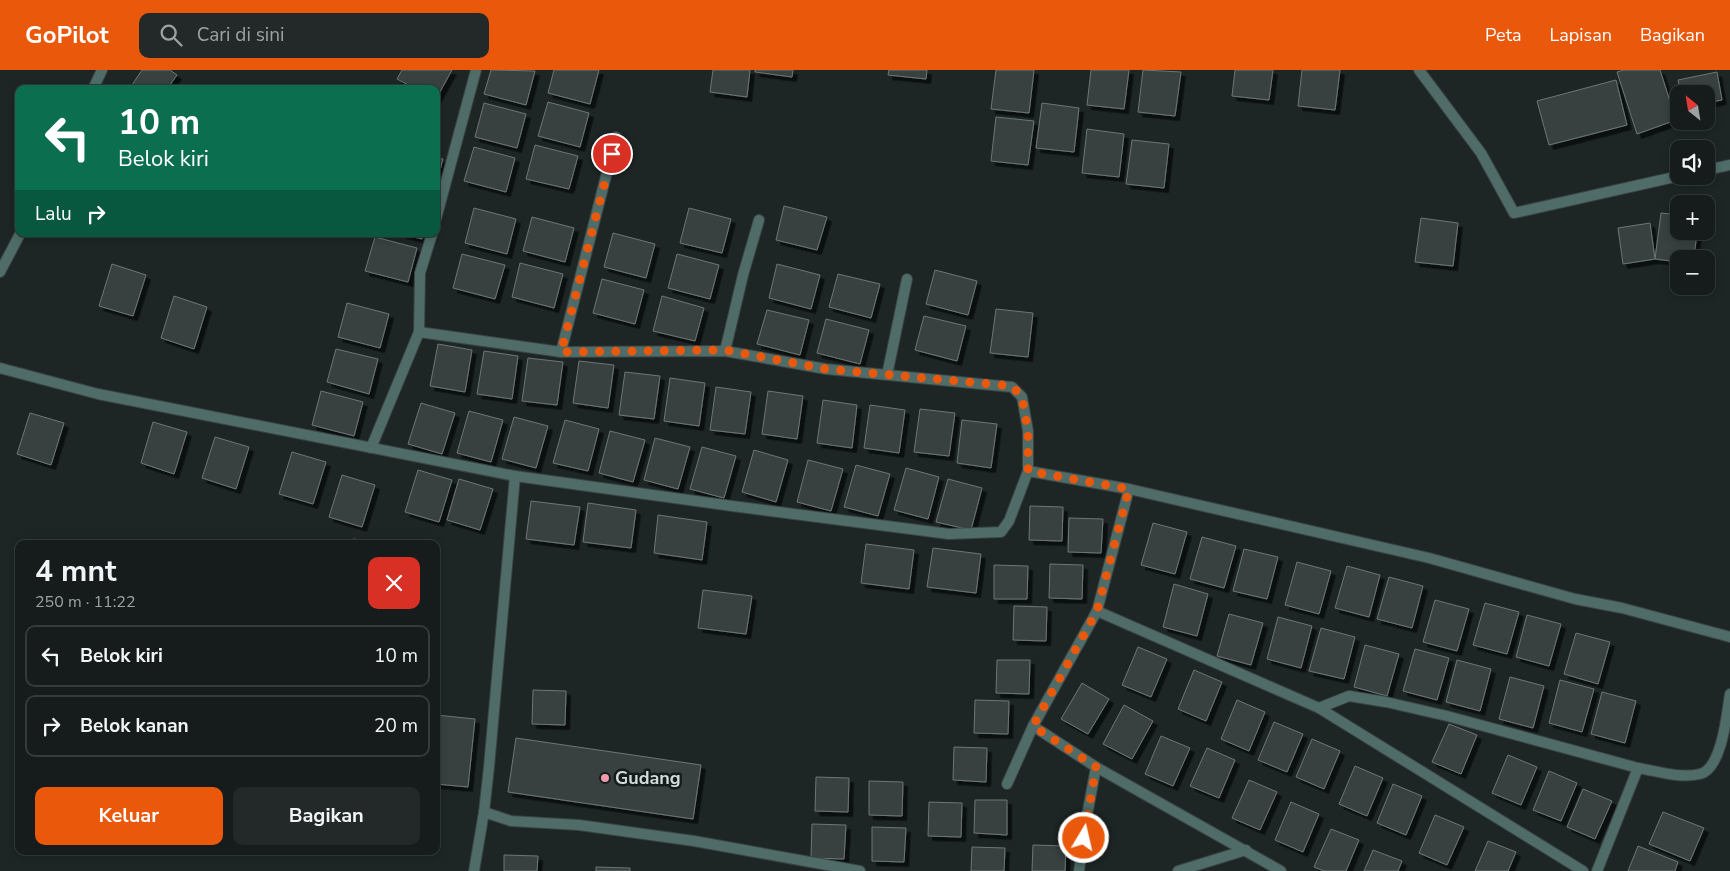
<!DOCTYPE html>
<html lang="id">
<head>
<meta charset="utf-8">
<style>
  body { margin:0; font-family:"Nunito Sans",sans-serif; background:#232929; color:#f1f3f6; height:100vh; display:flex; flex-direction:column; font-size:19px; white-space:nowrap }
  * { box-sizing:border-box; margin:0 }
  p { font-size:16px; color:#9ea1a3 }
  .icon { flex:none; width:28px; height:28px; fill:none; stroke:currentColor; stroke-width:2; stroke-linecap:round; stroke-linejoin:round }
  .map { position:relative; flex:1; overflow:hidden }
  .details { position:absolute; left:15px; top:470px; width:425px; height:315px; display:flex; flex-direction:column; background:#161c1c; border-radius:10px; box-shadow:0 2px 8px #0003,0 0 0 1px #353a3b }
  .details>* { flex:none }
  .hud { position:absolute; left:15px; top:15px; width:425px; height:152px; border-radius:10px; box-shadow:0 2px 8px #0003,0 0 0 1px #353a3b; background:#0b6e4f; color:#fff; overflow:hidden }
  .needle { width:32px; rotate:330deg }
  .controls { position:absolute; left:1670px; top:15px; display:grid; gap:10px }
  .controls a { display:grid; place-items:center; width:45px; height:45px; border-radius:10px; background:#161c1c; box-shadow:0 2px 8px #0003,0 0 0 1px #353a3b; font-size:25px }
  .pin { position:absolute; display:grid; place-items:center; width:42px; height:42px; color:#fff; margin:-21px; border:2px solid #fff; border-radius:50%; box-shadow:0 1px 5px #0007 }
  .me { position:absolute; width:55px; margin:-28px; rotate:9deg; stroke-linejoin:round; filter:drop-shadow(0 0 4px #0008) }
  .turn { display:flex; align-items:center; gap:18px; height:105px; padding:0 20px; font-size:22px }
  .turn .icon { width:65px; height:65px; stroke-width:2.5 }
  .turn b { display:block; font-size:35px; line-height:42px }
  .then { display:flex; align-items:center; height:48px; padding:0 20px; background:#0003; gap:10px; font-size:19px }
  .round { display:grid; place-items:center; flex:none; width:52px; height:52px; border-radius:10px; background:#232929 }
  .summary { display:flex; align-items:center; justify-content:space-between; height:85px; padding:0 20px }
  h1 { font-size:30px; font-weight:700; line-height:38px }
  .action { display:flex; gap:10px; margin-top:auto; padding:10px 20px }
  .action a { flex:1; height:58px; border-radius:10px; background:#ea580c; color:#fff; font-size:20px; font-weight:700; line-height:58px; text-align:center }
  .action a+a { background:#232929; color:#f1f3f6 }
  ul { padding:0; list-style:none }
  li { display:flex; align-items:center; gap:15px; height:62px; margin:0 10px 8px; padding:0 10px; border:2px solid #353a3b; border-radius:10px }
  li div { flex:1 }
  li b { display:block; font-size:19px }
  li em { font-style:normal }
  header { display:flex; align-items:center; gap:30px; box-sizing:border-box; height:70px; padding:0 25px; background:#ea580c; color:#fff }
  header strong { font-size:24px }
  nav { display:flex; gap:28px; margin-inline-start:auto; font-size:18px }
  .search { width:350px; height:45px; background:#232929; display:flex; align-items:center; gap:12px; box-sizing:border-box; padding:0 18px; border-radius:10px; color:#9ea1a3; font-size:19px }
  .map>svg:first-child { display:block }
  .building { fill:#37413f; stroke:#6c7775; filter:url(#shadow) }
  .lines { fill:none; stroke-linecap:round; stroke-linejoin:round }
  .minor-casing { stroke:#3a4342; stroke-width:12 }
  .minor { stroke:#4f6c68; stroke-width:10 }
  .route { stroke:#ea580c; stroke-width:9; stroke-dasharray:0 16.2 }
  .poi-dot { fill:#f29aad; stroke:#141d1c; stroke-width:2 }
  .labels { text-anchor:middle; dominant-baseline:central; stroke-width:5; stroke-linejoin:round; paint-order:stroke }
  .poi-label { font-size:18px; font-weight:bold; fill:#d5dbda; stroke:#141d1c; text-anchor:start }
</style>
</head>
<body>
<header>
<strong>GoPilot</strong>
<div class="search"><svg class="icon" aria-label="search" viewBox="0 0 24 24"><circle cx="10" cy="10" r="6"/><path d="M15 15l6 6"/></svg>Cari di sini</div>
<nav><a>Peta</a><a>Lapisan</a><a>Bagikan</a></nav>
</header>
<div class="map">
<svg width="1730" height="801" viewBox="0 0 1730 801">
  <defs>
    <filter id="shadow"><feDropShadow dx="4.5" dy="4.5" stdDeviation="0" flood-color="#0009"/></filter>
  </defs>
  <rect width="100%" height="100%" fill="#1d2625"/>
  <g class="building">
    <path d="M142,0H170L177,5L167,19H131L130,18Z"/>
    <path d="M402,0H452L436,29V19H416L397,9Z"/>
    <path d="M491,0L535,1L526,35L484,24Z"/>
    <path d="M554,0H599L590,34L548,23Z"/>
    <path d="M713,0H750L747,27L710,22Z"/>
    <path d="M755,0H793L792,7L755,2Z"/>
    <path d="M889,0H927L926,9L888,5Z"/>
    <path d="M996,0H1034L1029,43L991,39Z"/>
    <path d="M1091,0H1129L1124,39L1087,35Z"/>
    <path d="M1143,0L1181,2L1175,46L1138,42Z"/>
    <path d="M1235,0H1273L1269,30L1232,26Z"/>
    <path d="M1302,0H1340L1335,40L1298,36Z"/>
    <path d="M1624,0H1660L1676,50L1637,64L1617,2Z"/>
    <path d="M1717,2L1722,30L1706,33V24H1681L1678,10Z"/>
    <path d="M1616,10L1627,55L1549,75L1537,31Z"/>
    <path d="M548,32L589,43L580,77L538,66Z"/>
    <path d="M484,33L526,44L517,78L475,67Z"/>
    <path d="M1042,33L1079,38L1074,82L1036,78Z"/>
    <path d="M996,47L1034,51L1028,95L991,91Z"/>
    <path d="M1087,59L1124,64L1119,107L1082,103Z"/>
    <path d="M1132,70L1169,74L1164,118L1126,114Z"/>
    <path d="M535,75L578,86L569,119L526,109Z"/>
    <path d="M474,77L515,88L506,122L464,111Z"/>
    <path d="M436,88L443,89L436,115Z"/>
    <path d="M784,136L827,147L817,180L776,170Z"/>
    <path d="M474,138L516,149L507,184L465,173Z"/>
    <path d="M689,138L731,149L722,183L680,173Z"/>
    <path d="M1661,143L1679,145V161H1697L1694,189H1679V192L1655,189Z"/>
    <path d="M532,147L574,158L565,192L523,181Z"/>
    <path d="M1421,148L1458,153L1453,196L1415,192Z"/>
    <path d="M1650,153L1655,189L1623,194L1618,158Z"/>
    <path d="M613,163L655,174L646,208L604,197Z"/>
    <path d="M402,164H424L422,169Z"/>
    <path d="M375,167L417,178L408,212L365,201Z"/>
    <path d="M462,184L505,195L495,229L453,218Z"/>
    <path d="M677,184L719,195L710,229L668,218Z"/>
    <path d="M520,193L563,204L554,238L512,227Z"/>
    <path d="M112,194L146,205L133,246L99,236Z"/>
    <path d="M777,194L820,205L811,239L769,228Z"/>
    <path d="M935,200L977,211L968,245L926,234Z"/>
    <path d="M838,204L880,214L871,248L829,237Z"/>
    <path d="M602,209L644,220L635,254L593,243Z"/>
    <path d="M174,226L207,237L194,279L161,268Z"/>
    <path d="M662,226L704,238L695,271L653,261Z"/>
    <path d="M347,233L389,244L380,278L338,267Z"/>
    <path d="M996,239L1033,243L1028,287L990,283Z"/>
    <path d="M767,240L809,250L800,285L757,274Z"/>
    <path d="M924,246L966,256L957,291L915,280Z"/>
    <path d="M826,249L869,260L860,294L817,283Z"/>
    <path d="M438,274L472,280L465,322L430,316Z"/>
    <path d="M336,279L378,289L369,324L327,312Z"/>
    <path d="M484,281L518,286L512,329L477,324Z"/>
    <path d="M528,288L563,292L557,335L522,331Z"/>
    <path d="M579,291L614,295L608,338L573,333Z"/>
    <path d="M625,302L660,306L654,349L619,345Z"/>
    <path d="M670,308L705,313L699,356L664,351Z"/>
    <path d="M716,317L751,322L745,364L710,360Z"/>
    <path d="M321,321L363,332L354,366L312,355Z"/>
    <path d="M768,321L803,326L797,369L762,364Z"/>
    <path d="M823,330L857,335L852,378L817,373Z"/>
    <path d="M421,333L455,343L442,384L408,374Z"/>
    <path d="M870,335L905,340L899,383L864,378Z"/>
    <path d="M920,339L955,343L949,386L914,382Z"/>
    <path d="M469,341L503,350L491,392L457,383Z"/>
    <path d="M30,343L64,353L51,395L17,384Z"/>
    <path d="M514,347L548,356L536,398L502,389Z"/>
    <path d="M565,350L599,359L588,401L553,393Z"/>
    <path d="M962,350L997,354L991,398L957,393Z"/>
    <path d="M153,352L187,362L174,404L141,393Z"/>
    <path d="M610,361L645,370L633,412L599,403Z"/>
    <path d="M215,367L249,377L236,419L202,408Z"/>
    <path d="M655,368L690,377L678,419L644,410Z"/>
    <path d="M702,377L736,386L724,428L690,419Z"/>
    <path d="M754,380L788,390L776,432L742,422Z"/>
    <path d="M292,382L326,392L313,434L279,424Z"/>
    <path d="M808,390L843,399L831,441L797,432Z"/>
    <path d="M856,395L890,404L878,446L844,437Z"/>
    <path d="M906,398L939,407L928,449L894,440Z"/>
    <path d="M418,400L452,410L439,452L405,442Z"/>
    <path d="M342,405L375,415L362,457L329,447Z"/>
    <path d="M459,409L493,419L480,460L447,450Z"/>
    <path d="M948,409L982,418L971,460L936,452Z"/>
    <path d="M531,431L580,437L574,475L526,469Z"/>
    <path d="M588,433L636,440L631,478L583,472Z"/>
    <path d="M1030,436L1063,437L1062,471L1029,470Z"/>
    <path d="M658,445L707,452L702,490L654,483Z"/>
    <path d="M1069,448L1103,449L1101,483L1068,482Z"/>
    <path d="M1153,453L1187,462L1175,504L1141,495Z"/>
    <path d="M1202,467L1236,476L1224,518L1190,509Z"/>
    <path d="M353,469L394,474H353Z"/>
    <path d="M866,474L914,480L909,519L861,513Z"/>
    <path d="M933,478L981,484L976,523L927,517Z"/>
    <path d="M1244,479L1278,487L1267,529L1233,521Z"/>
    <path d="M1297,492L1331,501L1319,544L1285,535Z"/>
    <path d="M1050,494L1083,495L1082,529L1049,528Z"/>
    <path d="M994,495L1028,496L1027,529H994Z"/>
    <path d="M1347,496L1380,505L1369,547L1335,538Z"/>
    <path d="M1389,507L1423,516L1412,558L1377,549Z"/>
    <path d="M1174,514L1208,524L1197,566L1163,557Z"/>
    <path d="M703,520L752,526L746,564L698,558Z"/>
    <path d="M1435,530L1469,539L1457,581L1423,572Z"/>
    <path d="M1485,533L1519,542L1507,584L1473,575Z"/>
    <path d="M1014,536L1047,537L1046,571L1013,570Z"/>
    <path d="M1229,544L1263,553L1251,595L1217,586Z"/>
    <path d="M1527,545L1561,554L1549,596L1516,587Z"/>
    <path d="M1278,547L1312,556L1301,598L1267,589Z"/>
    <path d="M1321,558L1355,567L1344,609L1309,601Z"/>
    <path d="M1576,563L1610,572L1598,614L1564,604Z"/>
    <path d="M1365,575L1399,584L1387,626L1354,617Z"/>
    <path d="M1138,577L1167,589L1151,627L1122,615Z"/>
    <path d="M1415,579L1449,588L1437,630L1403,621Z"/>
    <path d="M997,590H1030L1029,624L996,623Z"/>
    <path d="M1457,590L1491,599L1480,641L1446,632Z"/>
    <path d="M1194,600L1222,612L1206,651L1178,639Z"/>
    <path d="M1510,607L1544,616L1533,658L1499,649Z"/>
    <path d="M1560,610L1594,619L1582,662L1549,653Z"/>
    <path d="M1082,613L1109,629L1088,664L1061,649Z"/>
    <path d="M533,620L566,621L565,655L532,654Z"/>
    <path d="M1602,622L1636,631L1625,673L1591,664Z"/>
    <path d="M975,630L1009,631L1008,664L974,663Z"/>
    <path d="M1237,630L1265,642L1249,681L1221,669Z"/>
    <path d="M1124,635L1153,651L1132,689L1103,674Z"/>
    <path d="M436,645L475,649L468,717L436,714Z"/>
    <path d="M1274,652L1303,664L1287,702L1258,690Z"/>
    <path d="M1449,654L1477,665L1461,704L1432,692Z"/>
    <path d="M1161,666L1190,678L1173,716L1145,704Z"/>
    <path d="M516,668L701,695L693,749L508,722Z"/>
    <path d="M1312,669L1340,681L1324,719L1296,707Z"/>
    <path d="M954,677L987,678L986,712L953,710Z"/>
    <path d="M1207,678L1235,690L1219,728L1190,716Z"/>
    <path d="M1508,685L1537,697L1521,735L1492,723Z"/>
    <path d="M1355,696L1383,708L1367,746L1339,734Z"/>
    <path d="M1549,701L1577,713L1561,751L1533,740Z"/>
    <path d="M816,707L849,708L848,742L815,741Z"/>
    <path d="M1249,710L1277,722L1260,760L1232,748Z"/>
    <path d="M869,711L903,712L902,746L869,745Z"/>
    <path d="M1393,714L1422,726L1406,765L1377,753Z"/>
    <path d="M1583,719L1612,731L1595,769L1567,757Z"/>
    <path d="M975,730H1007V765L974,763Z"/>
    <path d="M929,732L962,733L961,767L928,766Z"/>
    <path d="M1291,732L1319,744L1303,782L1275,770Z"/>
    <path d="M1663,742L1704,758L1690,791L1649,774Z"/>
    <path d="M1435,745L1464,757L1447,795L1419,783Z"/>
    <path d="M812,754L846,755L844,789L811,788Z"/>
    <path d="M872,757L906,758L904,792L872,791Z"/>
    <path d="M1331,759L1359,770L1346,801H1324L1314,797Z"/>
    <path d="M1488,771L1516,782L1508,801H1475Z"/>
    <path d="M1033,775L1066,776L1065,801H1032Z"/>
    <path d="M1638,776L1678,792L1675,801H1628Z"/>
    <path d="M972,777L1005,778L1004,801H971Z"/>
    <path d="M1373,780L1402,791L1398,801H1364Z"/>
    <path d="M504,785L538,786L537,801H504Z"/>
    <path d="M596,797L630,798V801H596Z"/>
  </g>
  <g class="lines">
    <g class="minor-casing">
      <g id="minor">
        <path d="M1419,0L1481,83L1514,143L1679,106"/>
        <path d="M93,19L102,0"/>
        <path d="M1706,100L1730,95"/>
        <path d="M436,149L476,0"/>
        <path d="M0,202L20,164"/>
        <path d="M419,262L420,203L432,164"/>
        <path d="M725,281L743,205L759,150"/>
        <path d="M561,282L616,67"/>
        <path d="M0,298L98,324L515,406L732,436L949,464L1001,462L1009,451L1028,401L1129,419L1429,488L1575,529L1622,538L1730,567"/>
        <path d="M887,305L907,209"/>
        <path d="M371,378L419,262L561,282L725,281L826,299L1012,317L1022,327L1028,361V401"/>
        <path d="M515,406L489,697L484,742L511,751L579,755L694,771L860,801"/>
        <path d="M1129,419L1097,541L1319,638L1583,801"/>
        <path d="M1097,541L1033,656L1096,697L1281,801"/>
        <path d="M1319,638L1349,626L1386,632L1447,646L1638,698"/>
        <path d="M1007,714L1033,656"/>
        <path d="M474,801L484,742"/>
        <path d="M1079,801L1086,751L1096,697"/>
        <path d="M1178,801L1246,780"/>
        <path d="M1597,801L1638,698C1657,701 1680,709 1700,704C1722,699 1727,643 1730,624"/>
      </g>
    </g>
    <use href="#minor" class="minor"/>
  </g>
  <g class="lines">
    <path class="route" d="M612,84L561,282L725,280L826,299L1012,316L1022,327L1028,361V401L1129,419L1097,541L1033,656L1096,697L1084,768"/>
  </g>
  <circle class="poi-dot" cx="605" cy="708" r="5"/>
  <g class="labels">
    <g class="poi-label">
      <text x="615" y="708">Gudang</text>
    </g>
  </g>
</svg>
<div class="controls">
<a><svg class="needle" viewBox="-14 -14 28 28"><path d="M0-13l5 13h-10z" fill="#e53935"/><path d="M0 13l5-13h-10z" fill="#9ea1a3"/></svg></a>
<a><svg class="icon" aria-label="sound" viewBox="0 0 24 24"><path d="M4 9h4l5-4v14l-5-4H4zM17 9q2 3 0 6"/></svg></a>
<a>+</a>
<a>−</a>
</div>
<div class="pin" style="left:612px;top:84px;background:#d93025"><svg class="icon" aria-label="arrive" viewBox="0 0 24 24"><path d="M6 21V4h12l-3 4 3 4H6"/></svg></div>
<svg class="me" style="left:1084px;top:768px" viewBox="-20 -20 40 40"><circle r="17" fill="#ea580c" stroke="#fff" stroke-width="3"/><path d="M0-11L8 9 0 5-8 9z" fill="#fff"/></svg>
<div class="hud">
<div class="turn"><svg class="icon" aria-label="left" viewBox="0 0 24 24"><path d="M17 20v-9H6M10 6l-5 5 5 5"/></svg><div><b>10 m</b>Belok kiri</div></div>
<div class="then">Lalu<svg class="icon" aria-label="right" viewBox="0 0 24 24"><path d="M7 20v-9h11M14 6l5 5-5 5"/></svg></div>
</div>
<section class="details">
<div class="summary"><div><h1>4 mnt</h1><p>250 m · 11:22</p></div><a class="round" style="background:#d93025;color:#fff"><svg class="icon" aria-label="close" viewBox="0 0 24 24"><path d="M6 6l12 12M18 6L6 18"/></svg></a></div>
<ul>
<li><svg class="icon" aria-label="left" viewBox="0 0 24 24"><path d="M17 20v-9H6M10 6l-5 5 5 5"/></svg><div><b>Belok kiri</b></div><em>10 m</em></li>
<li><svg class="icon" aria-label="right" viewBox="0 0 24 24"><path d="M7 20v-9h11M14 6l5 5-5 5"/></svg><div><b>Belok kanan</b></div><em>20 m</em></li>
</ul>
<div class="action"><a>Keluar</a><a>Bagikan</a></div>
</section>
</div>
</body>
</html>
